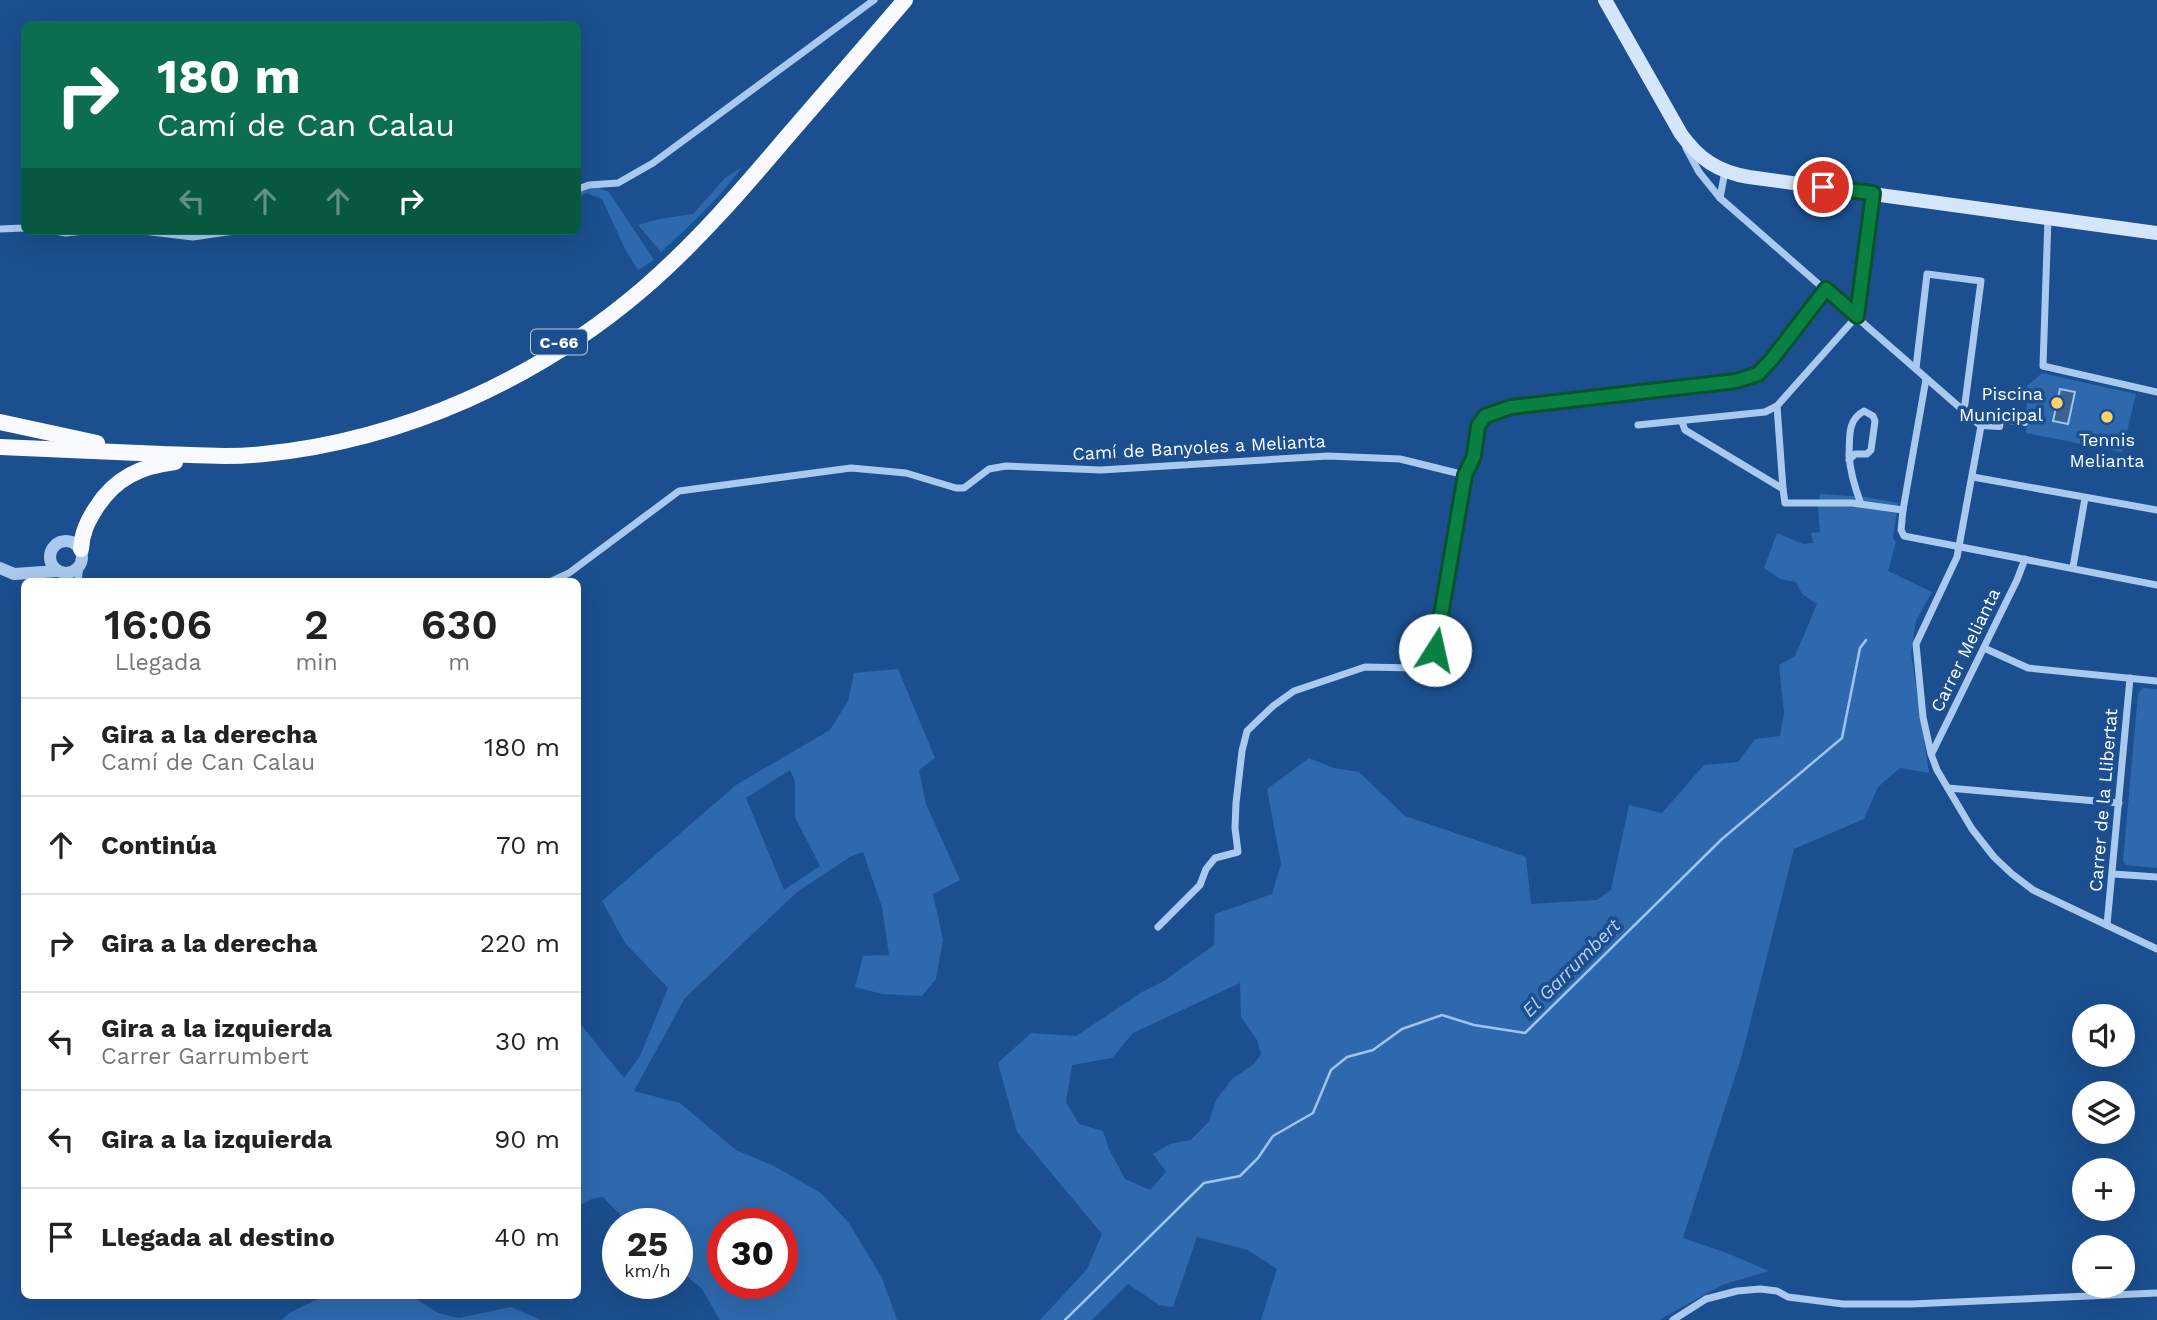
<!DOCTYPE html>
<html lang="es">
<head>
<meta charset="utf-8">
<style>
  body { margin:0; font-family:"Work Sans",sans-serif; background:#f6f6f6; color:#222; height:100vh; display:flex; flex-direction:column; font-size:26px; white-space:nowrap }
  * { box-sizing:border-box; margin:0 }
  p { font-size:23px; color:#767676 }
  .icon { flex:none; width:38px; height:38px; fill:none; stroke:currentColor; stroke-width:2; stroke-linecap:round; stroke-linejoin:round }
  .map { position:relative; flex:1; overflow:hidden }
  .drawer { position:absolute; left:21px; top:578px; width:560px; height:721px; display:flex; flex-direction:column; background:#fff; border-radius:10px; box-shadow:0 7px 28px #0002 }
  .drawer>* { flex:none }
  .guide { position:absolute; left:21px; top:21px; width:560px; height:214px; border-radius:10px; box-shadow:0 7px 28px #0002; background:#0b6e4f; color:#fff; overflow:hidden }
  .controls { position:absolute; left:2072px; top:1004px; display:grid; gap:14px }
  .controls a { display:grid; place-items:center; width:63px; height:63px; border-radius:50%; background:#fff; box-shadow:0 7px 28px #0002; font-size:35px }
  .speed { position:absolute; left:602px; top:1208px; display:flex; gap:14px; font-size:35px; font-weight:700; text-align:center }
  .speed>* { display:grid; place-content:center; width:91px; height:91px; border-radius:50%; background:#fff; box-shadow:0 7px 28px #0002; line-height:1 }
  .speed small { font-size:18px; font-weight:400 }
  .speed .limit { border:10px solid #d22; background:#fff; color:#111 }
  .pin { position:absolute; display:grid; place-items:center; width:60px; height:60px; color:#fff; margin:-30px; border:4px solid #fff; border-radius:50%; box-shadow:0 2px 7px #0007 }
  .me { position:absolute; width:77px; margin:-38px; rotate:10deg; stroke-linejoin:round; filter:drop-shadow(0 0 5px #0008) }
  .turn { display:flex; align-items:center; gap:24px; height:147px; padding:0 21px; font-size:32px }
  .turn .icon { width:91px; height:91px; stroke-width:2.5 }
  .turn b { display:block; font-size:49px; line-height:60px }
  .lanes { display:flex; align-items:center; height:66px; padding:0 21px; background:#0003; justify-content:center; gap:35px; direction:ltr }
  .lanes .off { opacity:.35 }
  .eta { display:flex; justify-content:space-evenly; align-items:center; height:119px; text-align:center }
  .eta b { font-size:42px; font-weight:600; line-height:49px }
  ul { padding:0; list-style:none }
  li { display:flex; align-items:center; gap:21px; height:98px; padding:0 21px; border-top:2px solid #e0e0e0 }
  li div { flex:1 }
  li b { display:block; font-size:26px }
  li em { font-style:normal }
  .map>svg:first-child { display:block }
  .green { fill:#2e69ad; fill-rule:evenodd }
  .water { fill:#3c6290; stroke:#9cc4f0; stroke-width:2 }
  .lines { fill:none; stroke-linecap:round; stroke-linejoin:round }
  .stream { stroke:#9cc4f0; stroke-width:2.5 }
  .pedestrian { stroke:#a9c9ee; stroke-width:6 }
  .minor { stroke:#a9c9ee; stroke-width:7 }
  .tertiary { stroke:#a9c9ee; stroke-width:12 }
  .secondary { stroke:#d6e6fa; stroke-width:14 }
  .trunk { stroke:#f8faff; stroke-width:16 }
  .route-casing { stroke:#07532c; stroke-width:18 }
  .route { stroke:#0b8043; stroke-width:12 }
  .poi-dot { fill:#ffd166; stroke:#1b4f8f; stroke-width:2.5 }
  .labels { text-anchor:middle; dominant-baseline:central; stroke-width:7; stroke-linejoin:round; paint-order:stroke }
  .shield { fill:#1b4f8f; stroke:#bbcadd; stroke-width:2 }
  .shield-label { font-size:16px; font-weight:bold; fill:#fff }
  .poi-label { font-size:18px; fill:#fff; stroke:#1b4f8f; text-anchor:end }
  .street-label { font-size:18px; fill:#fff; stroke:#1b4f8f }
  .water-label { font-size:19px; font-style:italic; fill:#b5d3f5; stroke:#1b4f8f }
</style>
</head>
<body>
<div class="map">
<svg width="2157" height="1320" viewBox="0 0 2157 1320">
  <rect width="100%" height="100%" fill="#1b4f8f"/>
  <g class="green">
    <path d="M742,167C719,199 690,225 661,252L638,225L659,219L693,214L725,178Z"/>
    <path d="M595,186L609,192L654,260L638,270L626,251L602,199L586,193L578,198V192Z"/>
    <path d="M2042,373L2136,394L2122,452L2026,433L2027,386Z"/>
    <path d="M1820,494L1866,497L1898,503L1893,538L1896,542L1888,571L1932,592L1916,621L1911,653L1929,773L1900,768L1878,787L1864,819L1794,849L1742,1055L1683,1238L1727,1253L1769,1271L1722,1285L1659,1320H1261L1277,1269L1248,1250L1197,1237L1173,1307L1159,1305L1128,1284L1092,1320H1040L1087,1269L1102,1234L1017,1132L998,1063L1031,1033L1076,1036L1142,992L1164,981L1214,945L1215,914L1272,894L1281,864L1267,789L1309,758L1334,768L1359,772L1405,816L1526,857L1531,904L1597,900L1611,890L1629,805L1662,813L1704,765L1738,762L1755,739L1780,736L1784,713L1779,665L1795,656L1817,604L1802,594L1796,582L1780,579L1764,568L1777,533L1803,544L1813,543L1811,533L1820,532L1818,508ZM1240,983L1241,1017L1257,1040L1261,1054L1254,1064L1232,1079L1216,1100L1209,1121L1191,1140L1170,1144L1153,1154L1166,1172L1150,1190L1125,1179L1109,1149L1103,1131L1079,1124L1066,1102L1072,1065L1112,1058L1133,1033Z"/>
    <path d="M898,669L935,758L919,770L926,804L960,880L933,894L943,940L936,979L922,996L882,994L855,987L863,956L889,955L882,907L863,852L850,857L797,892L685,998L634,1091L680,1103L736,1150L774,1166L821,1193L849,1223L882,1278L897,1320H720L702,1289L677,1268V1223H628L603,1197L592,1199L578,1206V1021L624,1078L640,1056L668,988L625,943L602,901L736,785L830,730L848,701L854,673ZM790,770L795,782V817L820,866L784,890L746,798ZM723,1223H782V1283H723Z"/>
    <path d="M2143,688L2157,689V868L2125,865L2123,861L2138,694Z"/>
    <path d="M326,1295H410L438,1313L459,1318L511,1307L541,1320H282L289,1313Z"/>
  </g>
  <path class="water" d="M2060,389L2075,392L2068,424L2053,421Z"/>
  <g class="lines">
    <path class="stream" d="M1065,1320L1204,1183L1240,1176L1258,1158L1273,1136L1313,1113L1331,1070L1347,1057L1373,1050L1402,1029L1442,1015L1474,1025L1525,1033L1722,839L1842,738L1860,648L1866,640"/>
    <path class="pedestrian" d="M1981,426L2000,427L2001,420L2025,423"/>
    <g class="minor">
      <path d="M1686,148L1699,172L1720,198L1981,426L1957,557L1916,644L1923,717L1931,754L1937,770L1972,829L1994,857L2012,874L2033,890L2157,949"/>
      <path d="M578,189L589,185L618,183L653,163L874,0"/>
      <path d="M1720,198L1725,171"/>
      <path d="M2048,218L2043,366L2157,392"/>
      <path d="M0,229L24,228"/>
      <path d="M55,231L66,233L84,231"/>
      <path d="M143,231L193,237L234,231"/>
      <path d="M493,231H499"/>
      <path d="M1916,368L1927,274L1981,281L1964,411"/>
      <path d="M1926,379L1903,510L1901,530L1904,536L2157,585"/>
      <path d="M1777,406L1783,489"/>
      <path d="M1682,422L1685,430L1783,489L1785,503H1852L1903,510"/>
      <path d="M1638,425L1765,412L1777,406L1857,316L1873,194"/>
      <path d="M1849,460L1855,454H1867L1871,450L1875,421L1873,416L1864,411C1847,420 1850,437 1849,455C1850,472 1855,488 1861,504"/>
      <path d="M1973,477L2157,510"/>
      <path d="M2073,567L2085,498"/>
      <path d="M65,573L71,581"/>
      <path d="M78,581L80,566"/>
      <path d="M552,581L569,573L679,491L851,468L906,473L956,488H964L989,469L1006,466L1101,470L1328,456L1400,459L1465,475"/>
      <path d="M1984,648L2028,668L2157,681"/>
      <path d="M1932,753L2017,580L2025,559"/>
      <path d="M1948,788L2119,803"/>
      <path d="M2113,874L2157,877"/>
      <path d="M2107,925L2130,678"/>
      <path d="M1158,927L1200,885L1206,869L1215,858L1238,852L1235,828L1236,803L1242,751L1247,731L1273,706L1294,691L1365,667L1415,668L1430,662L1435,650L1465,475L1474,456L1478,426L1485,416L1511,407L1736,381L1758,374L1772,359L1826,289"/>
      <path d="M1673,1320L1706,1299L1737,1291L1760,1289L1777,1291L1788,1297L1843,1304H1912L2157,1293"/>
    </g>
    <g class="tertiary">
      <circle cx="66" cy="557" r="16"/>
      <path d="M0,568L14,574L58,571"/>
    </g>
    <path class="secondary" d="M1605,0L1681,134C1699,159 1718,172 1749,177L2157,233"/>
    <g class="trunk">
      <path d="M0,422L97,443"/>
      <path d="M0,447C54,449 108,452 162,454C196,455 230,458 264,454C404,440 538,379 644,288C696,243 741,191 785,139C825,93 865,46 905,0"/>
      <path d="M81,549C82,533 87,522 96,508C115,478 141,466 175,462"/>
    </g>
  </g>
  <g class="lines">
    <g class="route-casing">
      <path id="route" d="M1435,650L1465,475L1474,456L1478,426L1485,416L1511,407L1736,381L1758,374L1772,359L1826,289L1857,316L1873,193L1823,187"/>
    </g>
    <use href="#route" class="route"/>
  </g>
  <g class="poi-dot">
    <circle cx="2057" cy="403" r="7"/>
    <circle cx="2107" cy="417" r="7"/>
  </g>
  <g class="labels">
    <rect class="shield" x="531" y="329.5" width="56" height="25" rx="5"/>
    <g class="shield-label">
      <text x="559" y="342">C-66</text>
    </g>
    <g class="poi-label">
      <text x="2043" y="393">Piscina<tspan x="2043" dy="21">Municipal</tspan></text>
      <text x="2107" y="439" text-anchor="middle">Tennis<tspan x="2107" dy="21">Melianta</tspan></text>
    </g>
    <g class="street-label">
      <text transform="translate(1199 447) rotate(-3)">Camí de Banyoles a Melianta</text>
      <text transform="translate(1965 650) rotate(-64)">Carrer Melianta</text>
      <text transform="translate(2103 800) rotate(-85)">Carrer de la Llibertat</text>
    </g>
    <g class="water-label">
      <text transform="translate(1571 968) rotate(-45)">El Garrumbert</text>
    </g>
  </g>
</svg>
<div class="controls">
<a><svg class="icon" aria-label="sound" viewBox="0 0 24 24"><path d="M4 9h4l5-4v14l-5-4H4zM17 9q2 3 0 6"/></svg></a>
<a><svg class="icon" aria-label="layers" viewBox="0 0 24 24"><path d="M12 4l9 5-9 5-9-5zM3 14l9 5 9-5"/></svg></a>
<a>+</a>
<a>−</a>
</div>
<div class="speed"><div>25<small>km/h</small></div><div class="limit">30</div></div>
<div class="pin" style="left:1823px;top:187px;background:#d93025"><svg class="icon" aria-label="arrive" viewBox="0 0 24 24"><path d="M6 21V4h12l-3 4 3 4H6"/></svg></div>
<svg class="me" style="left:1435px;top:650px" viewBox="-20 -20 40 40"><circle r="19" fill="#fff"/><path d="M0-13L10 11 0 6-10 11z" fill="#0b8043"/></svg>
<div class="guide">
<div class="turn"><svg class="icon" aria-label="right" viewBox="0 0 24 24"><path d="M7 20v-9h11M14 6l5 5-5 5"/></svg><div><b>180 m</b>Camí de Can Calau</div></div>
<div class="lanes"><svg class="icon off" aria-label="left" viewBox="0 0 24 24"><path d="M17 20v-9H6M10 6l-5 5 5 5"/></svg><svg class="icon off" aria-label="ahead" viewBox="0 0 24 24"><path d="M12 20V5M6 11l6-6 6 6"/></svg><svg class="icon off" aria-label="ahead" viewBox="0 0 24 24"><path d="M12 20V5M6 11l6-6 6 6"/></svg><svg class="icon" aria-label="right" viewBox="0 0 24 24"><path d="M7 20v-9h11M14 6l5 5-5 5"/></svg></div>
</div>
<section class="drawer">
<div class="eta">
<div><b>16:06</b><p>Llegada</p></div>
<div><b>2</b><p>min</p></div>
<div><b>630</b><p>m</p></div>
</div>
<ul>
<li><svg class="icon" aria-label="right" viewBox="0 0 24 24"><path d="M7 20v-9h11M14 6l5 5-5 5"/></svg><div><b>Gira a la derecha</b><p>Camí de Can Calau</p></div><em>180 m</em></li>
<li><svg class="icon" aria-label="ahead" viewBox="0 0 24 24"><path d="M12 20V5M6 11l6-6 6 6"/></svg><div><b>Continúa</b></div><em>70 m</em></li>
<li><svg class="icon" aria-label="right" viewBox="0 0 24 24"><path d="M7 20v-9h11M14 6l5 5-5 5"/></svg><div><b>Gira a la derecha</b></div><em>220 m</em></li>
<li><svg class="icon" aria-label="left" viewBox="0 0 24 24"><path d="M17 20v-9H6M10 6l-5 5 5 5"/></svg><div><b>Gira a la izquierda</b><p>Carrer Garrumbert</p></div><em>30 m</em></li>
<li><svg class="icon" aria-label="left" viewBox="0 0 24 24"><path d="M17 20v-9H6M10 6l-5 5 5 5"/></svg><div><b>Gira a la izquierda</b></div><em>90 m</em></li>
<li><svg class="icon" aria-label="arrive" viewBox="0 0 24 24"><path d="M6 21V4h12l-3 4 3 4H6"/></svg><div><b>Llegada al destino</b></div><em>40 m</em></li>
</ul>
</section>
</div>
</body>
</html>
